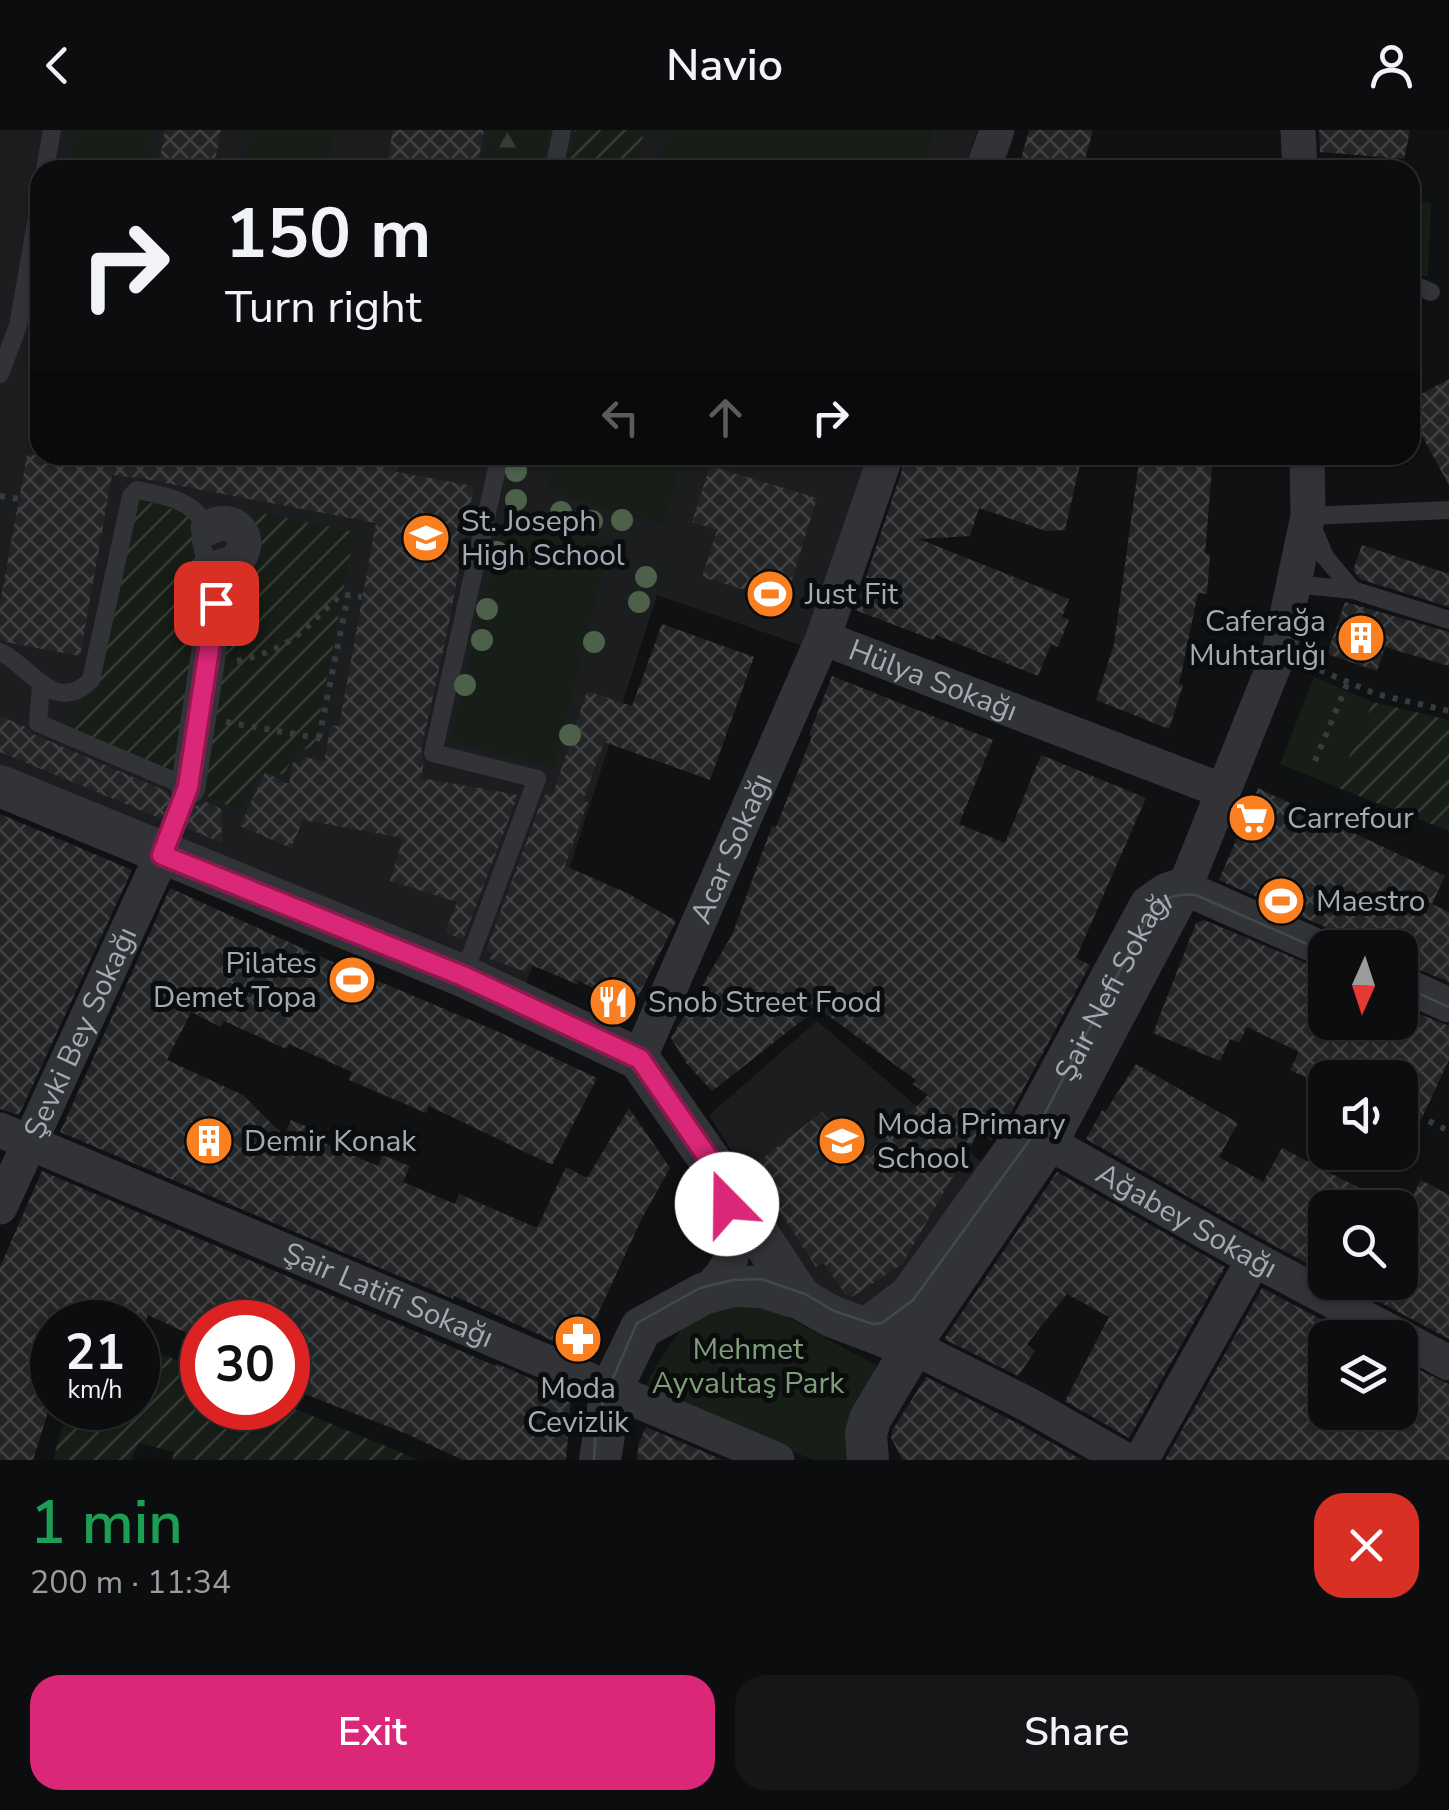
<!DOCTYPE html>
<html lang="en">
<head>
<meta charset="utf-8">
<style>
  :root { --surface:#0c0d0e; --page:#151617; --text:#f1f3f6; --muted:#9a9c9e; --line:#2c2d2e; --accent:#db2777 }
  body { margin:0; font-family:"Nunito Sans",sans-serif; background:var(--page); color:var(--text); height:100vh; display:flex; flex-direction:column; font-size:38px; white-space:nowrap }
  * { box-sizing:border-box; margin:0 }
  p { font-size:32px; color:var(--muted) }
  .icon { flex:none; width:55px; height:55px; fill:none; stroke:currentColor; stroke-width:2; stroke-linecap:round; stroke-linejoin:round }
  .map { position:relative; height:1330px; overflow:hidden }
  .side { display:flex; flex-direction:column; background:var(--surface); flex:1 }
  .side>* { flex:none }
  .hud { position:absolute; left:30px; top:30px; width:1390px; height:305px; border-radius:30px; box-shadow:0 2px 8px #0004,0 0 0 2px var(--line); background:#0c0d0e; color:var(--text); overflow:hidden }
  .needle { width:65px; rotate:183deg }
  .tools { position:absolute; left:1308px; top:800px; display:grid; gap:20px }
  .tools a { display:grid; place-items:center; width:110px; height:110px; border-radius:20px; background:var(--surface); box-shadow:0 2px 8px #0004,0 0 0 2px var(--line); font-size:50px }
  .speed { position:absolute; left:30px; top:1170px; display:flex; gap:20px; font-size:50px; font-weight:700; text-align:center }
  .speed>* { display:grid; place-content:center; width:130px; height:130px; border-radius:50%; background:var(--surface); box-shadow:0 2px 8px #0004,0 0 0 2px var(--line); line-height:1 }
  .speed small { font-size:25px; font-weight:400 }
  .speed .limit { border:15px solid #d22; background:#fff; color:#111 }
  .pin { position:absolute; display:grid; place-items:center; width:85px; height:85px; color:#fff; margin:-42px; border-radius:20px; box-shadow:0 5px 15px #0006 }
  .me { position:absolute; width:110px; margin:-55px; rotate:338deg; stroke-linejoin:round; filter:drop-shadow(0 0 8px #0008) }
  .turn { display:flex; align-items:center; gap:35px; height:210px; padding:0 30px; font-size:45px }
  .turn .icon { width:130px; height:130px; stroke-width:2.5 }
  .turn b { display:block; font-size:70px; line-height:85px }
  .lanes { display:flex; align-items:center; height:95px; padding:0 30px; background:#0003; justify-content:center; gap:50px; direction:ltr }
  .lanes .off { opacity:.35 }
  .round { display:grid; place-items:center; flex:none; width:105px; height:105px; border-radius:30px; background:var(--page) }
  .headline { display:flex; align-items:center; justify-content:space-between; height:170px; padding:0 30px }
  h1 { font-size:60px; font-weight:600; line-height:75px; color:#1e9e55 }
  .primary-button { display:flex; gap:20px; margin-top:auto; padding:20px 30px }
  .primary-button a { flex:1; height:115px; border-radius:30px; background:var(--accent); color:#fff; font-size:40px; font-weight:600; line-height:115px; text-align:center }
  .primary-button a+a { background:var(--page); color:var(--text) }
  header { display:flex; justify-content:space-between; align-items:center; height:130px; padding:0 30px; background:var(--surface); font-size:45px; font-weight:600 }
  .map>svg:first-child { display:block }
  .built { fill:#1c1d1f }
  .green { fill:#171d17 }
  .forest { fill:url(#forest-firs) }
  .garden { fill:url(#garden-furrows) }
  .building { fill:url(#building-cross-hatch) }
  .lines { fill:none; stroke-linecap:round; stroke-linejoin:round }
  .path { stroke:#373b3e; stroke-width:6; stroke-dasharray:5 8; stroke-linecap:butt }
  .service { stroke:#313337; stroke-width:18 }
  .minor { stroke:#313337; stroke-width:35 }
  .tertiary { stroke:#313337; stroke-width:42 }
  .tram { stroke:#44484c; stroke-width:2.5 }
  .tree { fill:#4c604a }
  .route-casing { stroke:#8e194d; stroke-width:25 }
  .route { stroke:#db2777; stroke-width:18 }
  .labels { text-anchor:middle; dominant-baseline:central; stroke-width:10; stroke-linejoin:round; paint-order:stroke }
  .poi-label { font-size:30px; fill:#a1abb3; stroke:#0b0c0d; text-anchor:start }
  .street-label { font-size:30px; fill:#a1abb3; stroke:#0b0c0d }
  .park-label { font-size:30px; fill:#7da077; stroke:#0b0c0d }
</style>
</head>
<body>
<header><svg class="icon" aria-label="back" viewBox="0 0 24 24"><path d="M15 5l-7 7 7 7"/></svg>Navio<svg class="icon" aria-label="person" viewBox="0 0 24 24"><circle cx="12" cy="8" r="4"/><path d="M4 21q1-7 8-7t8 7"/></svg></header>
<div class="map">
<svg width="1449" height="1330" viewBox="0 0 1449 1330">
  <defs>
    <pattern id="forest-firs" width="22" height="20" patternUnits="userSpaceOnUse" patternTransform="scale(2.5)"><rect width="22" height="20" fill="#171d17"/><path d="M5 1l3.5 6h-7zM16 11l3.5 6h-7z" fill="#363b36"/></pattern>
    <pattern id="garden-furrows" width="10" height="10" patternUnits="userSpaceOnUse" patternTransform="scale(2.5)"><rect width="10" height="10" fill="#171d17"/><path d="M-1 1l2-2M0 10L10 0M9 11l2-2" fill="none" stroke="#363b36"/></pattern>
    <pattern id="building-cross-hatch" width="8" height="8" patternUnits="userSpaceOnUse" patternTransform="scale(2.5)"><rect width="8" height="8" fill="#232426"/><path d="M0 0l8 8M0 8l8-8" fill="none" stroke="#404143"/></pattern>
  </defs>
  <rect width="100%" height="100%" fill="#101112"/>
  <!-- built -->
  <g class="built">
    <polygon points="0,0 977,0 965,40 40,40 40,325 882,325 809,518 657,465 568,743 525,857 0,644"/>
    <polygon points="817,891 993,1042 908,1158 859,1179 818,1158 709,985"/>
  </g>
  <!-- green -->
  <g class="green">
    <polygon points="76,0 153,0 145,40 68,40"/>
    <polygon points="251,0 334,0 325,40 243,40"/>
    <polygon points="667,0 932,0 923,40 658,40"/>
    <polygon points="1410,72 1431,73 1428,146 1410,145"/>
    <polygon points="558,325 683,325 663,394 548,361"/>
    <polygon points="505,389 609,415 554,637 450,611"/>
    <polygon points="1314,547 1373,572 1336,657 1280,634"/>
    <path d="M762,1173L879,1237L857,1330H814L642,1263C655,1236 683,1186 713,1175C727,1171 748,1173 762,1173Z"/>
  </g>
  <!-- forest -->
  <polygon class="forest" points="490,0 550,0 542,40 482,40"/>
  <!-- garden -->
  <g class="garden">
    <polygon points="575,0 644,0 636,40 567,40"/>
    <polygon points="139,369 184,383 197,398 198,443 208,465 182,646 72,602 84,571 94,563"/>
    <polygon points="255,382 354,402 314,616 296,622 284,644 259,643 240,681 194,660 248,399"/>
    <polygon points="1373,572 1449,590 1449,701 1336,657"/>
    <polygon points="138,1214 202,1241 202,1278 288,1276 419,1330 172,1330 174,1322 139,1313 131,1330 53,1330 67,1278 138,1278"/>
  </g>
  <!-- building -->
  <g class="building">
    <polygon points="165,0 221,0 213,40 158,40"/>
    <polygon points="393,0 484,0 477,40 386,40"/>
    <polygon points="1029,0 1093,0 1082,40 1018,40"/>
    <polygon points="1319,0 1410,0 1404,29 1320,22"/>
    <polygon points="1449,249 1449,355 1410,284 1410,270"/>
    <polygon points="27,325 399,325 396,342 474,356 448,498 421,620 424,632 421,648 518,665 463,810 445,802 457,772 390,751 403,708 303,690 291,718 240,696 265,642 289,654 293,632 301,633 303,627 324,631 331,595 339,596 376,393 139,348 112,345 80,526 10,513 0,510 0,474"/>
    <polygon points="907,325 1009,325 1080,334 1065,400 1046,401 979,378 970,406 919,409 1069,469 1062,487 1069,490 1058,517 1051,514 1038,546 936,505 934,510 855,480"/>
    <polygon points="1140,325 1213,325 1205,423 1210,425 1207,464 1198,463 1179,554 1183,555 1169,599 1096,570 1114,514"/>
    <polygon points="710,336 817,368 785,472 702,447 717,400 692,392"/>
    <polygon points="1362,415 1449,444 1449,477 1360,449 1353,440"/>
    <polygon points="1345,472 1449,502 1449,536 1385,517 1377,541 1327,524"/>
    <polygon points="662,494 754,527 710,650 604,612 583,671 588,672 565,736 627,763 676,791 632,879 577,850 579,855 529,834 526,842 490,829 493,823 486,820 542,670 547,662 553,664 587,561 632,576"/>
    <polygon points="832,546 993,610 959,694 1005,713 1041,625 1146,668 1076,828 1090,835 1008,988 991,1010 979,1001 903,1133 852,1167 845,1164 823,1132 816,1137 778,1079 783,1075 769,1055 773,1052 759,1031 822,982 862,1029 928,965 913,954 916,950 818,878 712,961 687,934 671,908 732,805 772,696 776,697 812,606 809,605"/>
    <polygon points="0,586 26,597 33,604 168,662 170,668 162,689 0,622"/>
    <polygon points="1258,658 1445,746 1432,774 1449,782 1449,852 1400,832 1400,818 1357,817 1344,812 1334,801 1219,750"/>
    <polygon points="204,671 221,679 222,713 186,698 194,677"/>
    <polygon points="0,684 132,740 19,985 0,979"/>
    <polygon points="170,758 328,830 499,902 597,948 552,1035 429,976 426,983 349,950 352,942 289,914 286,919 224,891 221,897 191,882 167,930 243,965 284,1006 291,990 322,1003 319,1011 378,1036 382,1025 410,1036 403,1052 455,1074 459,1064 537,1098 566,1037 587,1048 629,978 670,1038 642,1088 580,1223 454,1166 453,1169 60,1002"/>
    <polygon points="1204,790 1325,841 1325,892 1400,892 1400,876 1449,896 1449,930 1419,994 1400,985 1400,948 1325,948 1325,956 1290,940 1299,922 1247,897 1239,913 1230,909 1220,931 1153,903 1196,793"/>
    <polygon points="1136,934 1238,993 1219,1027 1263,1052 1282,1018 1398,1078 1325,1078 1325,1143 1264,1110 1086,1009 1102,980 1105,982"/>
    <polygon points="42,1041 496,1236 497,1234 571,1266 566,1330 463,1330 407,1304 297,1261 300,1253 288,1247 288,1192 202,1192 202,1210 148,1185 143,1197 81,1170 70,1192 52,1192 52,1269 33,1330 0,1330 0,1137"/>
    <polygon points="1057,1042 1225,1137 1129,1308 1065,1271 1109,1187 1067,1164 1027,1214 1035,1221 1018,1246 944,1209"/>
    <polygon points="1421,1050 1449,1065 1449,1209 1376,1170 1386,1152 1400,1152 1400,1127 1410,1108 1400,1103 1400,1089"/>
    <polygon points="1262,1158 1356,1208 1325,1208 1325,1282 1400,1282 1400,1231 1449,1254 1449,1330 1165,1330"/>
    <polygon points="926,1247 1019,1294 1082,1330 903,1330 891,1308 893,1299"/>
    <polygon points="646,1297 723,1330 637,1330 639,1312"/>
  </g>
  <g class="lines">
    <!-- path -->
    <g class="path">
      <polyline points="0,366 19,369"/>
      <path d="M237,531C294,518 301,501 342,464L362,467"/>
      <polyline points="1308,535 1376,564 1449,581"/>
      <polyline points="226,592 328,610"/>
      <polyline points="319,608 348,466"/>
      <polyline points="1315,631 1348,552"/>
      <polyline points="1429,991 1447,1000"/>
    </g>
    <!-- service -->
    <g class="service">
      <polyline points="45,40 52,0"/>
      <polyline points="554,40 562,0"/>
      <polyline points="1410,153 1431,162"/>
      <polyline points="0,244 18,196 40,70"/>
      <polyline points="1294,454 1353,460 1449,490"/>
      <polyline points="1353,460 1325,427 1308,386 1449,380"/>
      <path d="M0,522C29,534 54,587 91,550L131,366L137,360C167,366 193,370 208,398L201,411L204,425L222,436"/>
      <polyline points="41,555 38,593 188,657 162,725"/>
      <polyline points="463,846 537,649 433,623 500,325"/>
    </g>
    <!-- minor -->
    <g class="minor">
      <polyline points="1298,0 1300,40"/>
      <polyline points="983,40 997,0"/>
      <path id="s1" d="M823,508L1223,661"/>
      <path d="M188,657L222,436L236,432C256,408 234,383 208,398"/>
      <polyline points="1185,758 1325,820"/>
      <polyline points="1400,853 1449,875"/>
      <path id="s2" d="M639,929L823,508L886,325"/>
      <path id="s3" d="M0,1000L777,1330"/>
      <path id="s4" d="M1030,1002L1254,1129L1449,1233"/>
      <path id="s5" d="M0,1077L162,725"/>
      <path d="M703,1164C745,1130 735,1106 723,1058"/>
      <polyline points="1125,1330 1029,1275 913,1217 1050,1014 1182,764 1279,523 1308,386 1307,325"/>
      <polyline points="1141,1330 1254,1129"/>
    </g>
    <!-- tertiary -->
    <g class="tertiary">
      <polyline points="0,656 463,846 639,929 720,1045 801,1169"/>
      <polyline points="866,1199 910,1166 1029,1001 1150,776 1167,764 1185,758"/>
      <polyline points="600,1330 611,1260 641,1198 703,1164 732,1156 762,1157 801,1169 831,1186 913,1217 870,1289 866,1304 868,1330"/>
    </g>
    <!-- tram -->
    <g class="tram">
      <polyline points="1400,855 1449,877"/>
      <path id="s6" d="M594,1330L596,1300L604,1269L637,1193L700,1158L733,1150L761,1149L805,1164L834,1181L873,1194L882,1193L913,1170L1034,1004L1151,781C1163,767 1179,763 1196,765L1325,822"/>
    </g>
  </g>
  <!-- trees -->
  <g class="tree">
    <circle cx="516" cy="341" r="11"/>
    <circle cx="516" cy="370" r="11"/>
    <circle cx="561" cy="382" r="11"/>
    <circle cx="622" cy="390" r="11"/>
    <circle cx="592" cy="391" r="11"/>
    <circle cx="497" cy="422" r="11"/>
    <circle cx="646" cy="447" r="11"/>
    <circle cx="639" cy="472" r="11"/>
    <circle cx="487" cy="479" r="11"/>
    <circle cx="482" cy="510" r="11"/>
    <circle cx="594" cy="512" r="11"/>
    <circle cx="465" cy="555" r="11"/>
    <circle cx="570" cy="605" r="11"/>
  </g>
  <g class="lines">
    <!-- route casing -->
    <g class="route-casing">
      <polyline id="route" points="216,473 188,657 162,725 463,846 640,929 720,1045 727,1074"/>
    </g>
    <!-- route -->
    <use href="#route" class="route"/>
  </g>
  <!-- icons -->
  <defs>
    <g id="school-disc" transform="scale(2.5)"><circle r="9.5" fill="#f97f21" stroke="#0b0c0d"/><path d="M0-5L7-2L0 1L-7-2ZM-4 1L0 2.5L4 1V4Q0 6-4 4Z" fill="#fff"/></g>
    <g id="stadium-disc" transform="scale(2.5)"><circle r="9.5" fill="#f97f21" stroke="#0b0c0d"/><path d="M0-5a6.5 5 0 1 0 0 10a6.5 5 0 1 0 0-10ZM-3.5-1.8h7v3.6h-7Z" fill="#fff"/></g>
    <g id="building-disc" transform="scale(2.5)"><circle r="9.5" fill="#f97f21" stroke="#0b0c0d"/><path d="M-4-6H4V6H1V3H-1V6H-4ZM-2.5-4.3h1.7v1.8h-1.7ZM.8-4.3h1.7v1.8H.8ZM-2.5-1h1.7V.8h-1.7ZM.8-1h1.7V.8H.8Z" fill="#fff"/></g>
    <g id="supermarket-disc" transform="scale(2.5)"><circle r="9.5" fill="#f97f21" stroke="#0b0c0d"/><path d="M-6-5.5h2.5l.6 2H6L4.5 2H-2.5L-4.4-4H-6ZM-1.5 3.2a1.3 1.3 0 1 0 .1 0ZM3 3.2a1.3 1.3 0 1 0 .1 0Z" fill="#fff"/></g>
    <g id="restaurant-disc" transform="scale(2.5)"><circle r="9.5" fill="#f97f21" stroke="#0b0c0d"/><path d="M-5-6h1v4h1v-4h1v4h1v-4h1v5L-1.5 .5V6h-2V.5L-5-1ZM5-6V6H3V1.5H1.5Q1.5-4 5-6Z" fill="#fff"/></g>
    <g id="pharmacy-disc" transform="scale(2.5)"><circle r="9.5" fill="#f97f21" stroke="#0b0c0d"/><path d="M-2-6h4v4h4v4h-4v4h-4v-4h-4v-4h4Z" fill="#fff"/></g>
  </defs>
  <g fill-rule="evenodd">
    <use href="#school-disc" x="426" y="408"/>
    <use href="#stadium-disc" x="770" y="464"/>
    <use href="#building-disc" x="1361" y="508"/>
    <use href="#supermarket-disc" x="1252" y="688"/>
    <use href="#stadium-disc" x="1281" y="771"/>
    <use href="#stadium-disc" x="352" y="850"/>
    <use href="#restaurant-disc" x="613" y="872"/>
    <use href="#building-disc" x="209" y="1011"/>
    <use href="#school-disc" x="842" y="1011"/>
    <use href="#pharmacy-disc" x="578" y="1209"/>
  </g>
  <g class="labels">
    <!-- poi labels -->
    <g class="poi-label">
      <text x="461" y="391">St. Joseph<tspan x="461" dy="34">High School</tspan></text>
      <text x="805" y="464">Just Fit</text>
      <text x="1326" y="491" text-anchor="end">Caferağa<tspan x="1326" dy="34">Muhtarlığı</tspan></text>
      <text x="1287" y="688">Carrefour</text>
      <text x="1316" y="771">Maestro</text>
      <text x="317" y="833" text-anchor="end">Pilates<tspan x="317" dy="34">Demet Topa</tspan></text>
      <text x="648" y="872">Snob Street Food</text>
      <text x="877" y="994">Moda Primary<tspan x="877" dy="34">School</tspan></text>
      <text x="244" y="1011">Demir Konak</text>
      <text x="578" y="1258" text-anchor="middle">Moda<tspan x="578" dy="34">Cevizlik</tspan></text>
    </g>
    <!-- street labels -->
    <g class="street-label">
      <text stroke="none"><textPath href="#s1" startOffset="118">Hülya Sokağı</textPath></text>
      <text stroke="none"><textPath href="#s2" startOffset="230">Acar Sokağı</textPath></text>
      <text stroke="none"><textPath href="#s6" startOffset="822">Şair Nefi Sokağı</textPath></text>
      <text stroke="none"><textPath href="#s5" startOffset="192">Şevki Bey Sokağı</textPath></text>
      <text stroke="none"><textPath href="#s4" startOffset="180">Ağabey Sokağı</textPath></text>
      <text stroke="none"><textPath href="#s3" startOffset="422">Şair Latifi Sokağı</textPath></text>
    </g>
    <!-- park labels -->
    <g class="park-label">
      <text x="748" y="1219">Mehmet<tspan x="748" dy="34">Ayvalıtaş Park</tspan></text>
    </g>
  </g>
</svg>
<div class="tools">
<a><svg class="needle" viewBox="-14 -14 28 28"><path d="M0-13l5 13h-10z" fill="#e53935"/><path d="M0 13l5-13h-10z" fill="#9a9c9e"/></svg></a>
<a><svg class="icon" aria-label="sound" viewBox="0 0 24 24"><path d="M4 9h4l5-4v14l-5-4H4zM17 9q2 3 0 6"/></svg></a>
<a><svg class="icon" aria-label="search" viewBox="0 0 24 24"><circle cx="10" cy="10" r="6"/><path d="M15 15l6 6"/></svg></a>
<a><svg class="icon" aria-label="layers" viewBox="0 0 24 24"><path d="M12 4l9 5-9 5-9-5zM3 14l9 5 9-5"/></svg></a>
</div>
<div class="speed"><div>21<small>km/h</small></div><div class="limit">30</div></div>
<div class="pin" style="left:216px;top:473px;background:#d93025"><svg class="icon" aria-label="arrive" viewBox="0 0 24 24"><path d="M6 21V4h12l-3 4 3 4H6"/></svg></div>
<svg class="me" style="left:727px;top:1074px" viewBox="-20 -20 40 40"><circle r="19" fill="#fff"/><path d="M0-13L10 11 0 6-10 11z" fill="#db2777"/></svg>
<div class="hud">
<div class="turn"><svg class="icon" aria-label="right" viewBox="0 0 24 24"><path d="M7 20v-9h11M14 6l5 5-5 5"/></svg><div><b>150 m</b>Turn right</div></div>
<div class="lanes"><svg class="icon off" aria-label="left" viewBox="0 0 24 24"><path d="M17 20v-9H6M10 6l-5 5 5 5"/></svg><svg class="icon off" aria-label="ahead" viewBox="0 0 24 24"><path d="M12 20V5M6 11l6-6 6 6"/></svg><svg class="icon" aria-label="right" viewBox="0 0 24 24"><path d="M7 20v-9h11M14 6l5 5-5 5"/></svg></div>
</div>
</div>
<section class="side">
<div class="headline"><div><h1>1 min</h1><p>200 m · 11:34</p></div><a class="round" style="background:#d93025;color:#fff"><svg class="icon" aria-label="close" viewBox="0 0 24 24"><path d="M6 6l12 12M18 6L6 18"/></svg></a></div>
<div class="primary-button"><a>Exit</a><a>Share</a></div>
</section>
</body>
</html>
